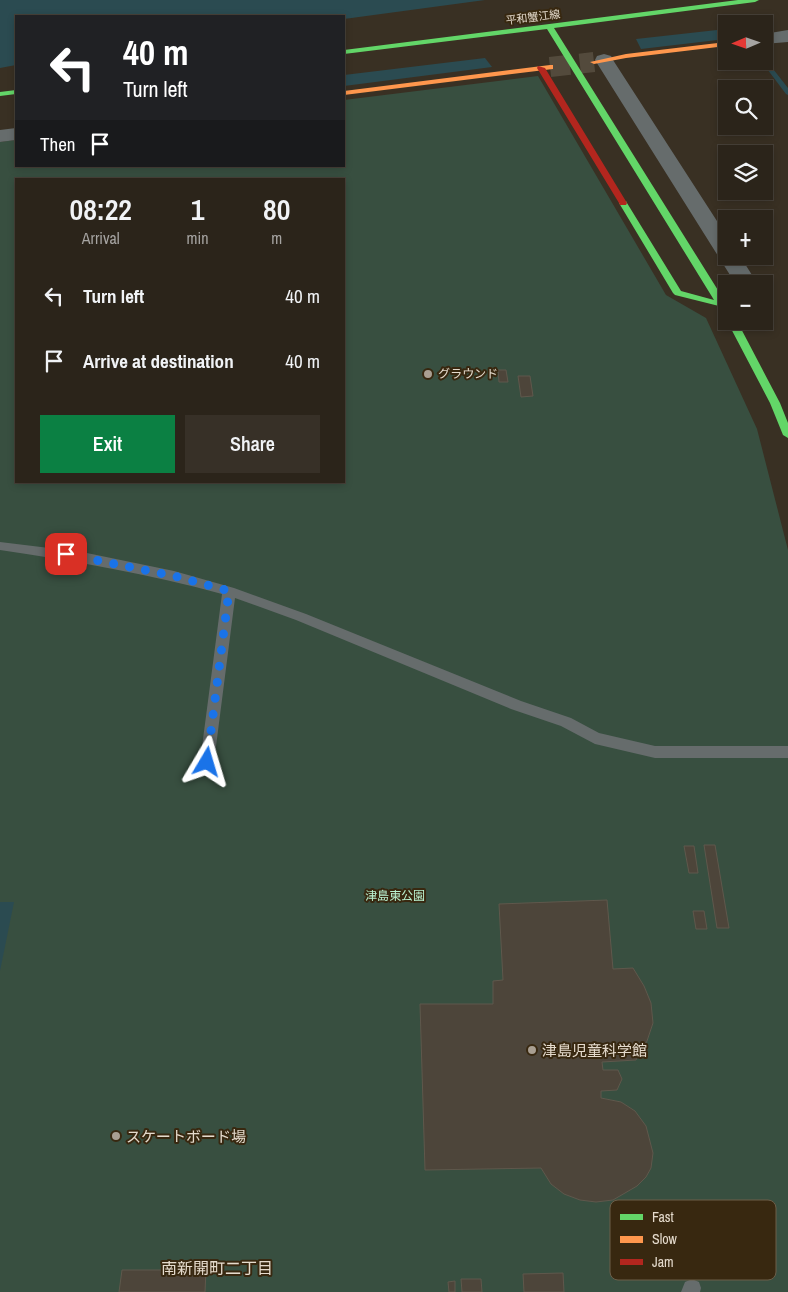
<!DOCTYPE html>
<html lang="en">
<head>
<meta charset="utf-8">
<style>
  :root { --surface:#2b241a; --page:#373027; --text:#f1f3f6; --muted:#a6a4a2; --line:#474139; --accent:#0b8043 }
  body { margin:0; font-family:"Archivo Narrow","Noto Sans JP",sans-serif; background:var(--page); color:var(--text); height:100vh; display:flex; flex-direction:column; font-size:19px; white-space:nowrap }
  * { box-sizing:border-box; margin:0 }
  p { font-size:16px; color:var(--muted) }
  .icon { flex:none; width:28px; height:28px; fill:none; stroke:currentColor; stroke-width:2; stroke-linecap:round; stroke-linejoin:round }
  .map { position:relative; flex:1; overflow:hidden }
  .drawer { position:absolute; left:15px; top:178px; width:330px; height:305px; display:flex; flex-direction:column; background:var(--surface); border-radius:0px; box-shadow:0 2px 8px #0003,0 0 0 1px var(--line) }
  .drawer>* { flex:none }
  .guide { position:absolute; left:15px; top:15px; width:330px; height:152px; border-radius:0px; box-shadow:0 2px 8px #0003,0 0 0 1px var(--line); background:#202124; color:#fff; overflow:hidden }
  .needle { width:32px; rotate:268deg }
  .tools { position:absolute; left:718px; top:15px; display:grid; gap:10px }
  .tools a { display:grid; place-items:center; width:55px; height:55px; border-radius:0px; background:var(--surface); box-shadow:0 2px 8px #0003,0 0 0 1px var(--line); font-size:25px }
  .pin { position:absolute; display:grid; place-items:center; width:42px; height:42px; color:#fff; margin:-21px; border-radius:10px; box-shadow:0 2px 8px #0006 }
  .me { position:absolute; width:55px; margin:-28px; rotate:7deg; stroke-linejoin:round; filter:drop-shadow(0 0 4px #0008) }
  .turn { display:flex; align-items:center; gap:18px; height:105px; padding:0 25px; font-size:22px }
  .turn .icon { width:65px; height:65px; stroke-width:2.5 }
  .turn b { display:block; font-size:35px; line-height:42px }
  .then { display:flex; align-items:center; height:48px; padding:0 25px; background:#0003; gap:10px; font-size:19px }
  .eta { display:flex; justify-content:space-evenly; align-items:center; height:85px; text-align:center }
  .eta b { font-size:30px; font-weight:600; line-height:35px }
  .cta { display:flex; gap:10px; margin-top:auto; padding:10px 25px }
  .cta a { flex:1; height:58px; border-radius:0px; background:var(--accent); color:#fff; font-size:20px; font-weight:600; line-height:58px; text-align:center }
  .cta a+a { background:var(--page); color:var(--text) }
  ul { padding:0; list-style:none }
  li { display:flex; align-items:center; gap:15px; height:65px; padding:0 25px }
  li div { flex:1 }
  li b { display:block; font-size:19px }
  li em { font-style:normal }
  .map>svg:first-child { display:block }
  .green { fill:#384f40; fill-rule:evenodd }
  .water { fill:#2b4b51 }
  .lines { fill:none; stroke-linecap:round; stroke-linejoin:round }
  .stream { fill:#2b4b51; fill-rule:evenodd }
  .building { fill:#4d453a; stroke:#5f584c }
  .secondary-tunnel { stroke:#534a3c; stroke-width:20; stroke-dasharray:20 10; stroke-linecap:butt }
  .lane { fill:#666c6c; fill-rule:evenodd }
  .street { fill:#666c6c; fill-rule:evenodd }
  .fast { fill:#63d668; fill-rule:evenodd }
  .slow { fill:#ff974d; fill-rule:evenodd }
  .jam { fill:#b3261e; fill-rule:evenodd }
  .route { stroke:#1a73e8; stroke-width:9; stroke-dasharray:0 16.2 }
  .poi-dot { fill:#a99f92; stroke:#382810; stroke-width:2 }
  .labels { text-anchor:middle; dominant-baseline:central; stroke-width:4; stroke-linejoin:round; paint-order:stroke }
  .far-street-label { font-size:11px; fill:#e5dbcd; stroke:#382810 }
  .poi-label { font-size:12px; fill:#e5dbcd; stroke:#382810; text-anchor:start }
  .park-label { font-size:12px; fill:#baf3d2; stroke:#382810 }
  .near-poi-label { font-size:15px; fill:#e5dbcd; stroke:#382810; text-anchor:start }
  .near-neighbourhood-label { font-size:16px; fill:#e5dbcd; stroke:#382810 }
  .key { fill:#382810; stroke:#6c5e49; stroke-width:1 }
  .key-label { font-size:14px; fill:#e5dbcd }
</style>
</head>
<body>
<div class="map">
<svg width="788" height="1292" viewBox="0 0 788 1292">
  <rect width="100%" height="100%" fill="#393023"/>
  <!-- green -->
  <path class="green" d="M538,76L666,295L706,318L757,429L788,550V1292H0V142L16,140V166H344V100ZM16,179H344V481H16Z"/>
  <!-- water -->
  <g class="water">
    <polygon points="0,0 485,0 344,19 344,16 16,16 16,65 0,68"/>
    <polygon points="726,29 726,39 641,49 636,39"/>
    <polygon points="485,58 492,67 344,86 344,75"/>
    <polygon points="0,902 14,902 0,971"/>
  </g>
  <g class="lines">
    <!-- stream -->
    <polygon class="stream" points="764,59 766,60 788,88 788,95 786,94 761,61 764,61"/>
  </g>
  <!-- building -->
  <g class="building">
    <polygon points="498,370 506,370 508,382 499,382"/>
    <polygon points="518,376 530,376 533,396 521,397"/>
    <polygon points="704,845 715,845 729,928 717,928"/>
    <polygon points="684,846 694,846 698,873 689,873"/>
    <polygon points="607,900 613,969 633,968 644,986 651,1003 653,1023 647,1041 636,1060 602,1062 603,1070 618,1070 622,1079 617,1090 601,1091 601,1098 621,1102 635,1111 646,1126 653,1153 651,1168 646,1177 637,1186 613,1200 596,1202 580,1200 564,1194 551,1184 541,1168 425,1170 420,1004 493,1004 493,981 503,980 499,904"/>
    <polygon points="693,911 704,911 707,929 696,929"/>
    <polygon points="122,1270 206,1270 205,1292 119,1292"/>
    <polygon points="563,1273 564,1292 524,1292 523,1274"/>
    <polygon points="461,1279 481,1279 482,1292 462,1292"/>
    <polygon points="455,1281 455,1292 449,1292 448,1282"/>
  </g>
  <g class="lines">
    <!-- secondary-tunnel -->
    <polyline class="secondary-tunnel" points="550,67 594,62"/>
    <!-- lane -->
    <g class="lane">
      <path d="M0,542L82,552L174,571L234,588L306,614L521,701L571,718L599,733L655,746H788V758H655L595,744L561,726L511,709L296,620L235,598L214,762L212,766L207,768L202,766L200,762L222,594C149,574 75,561 0,550Z"/>
      <polygon points="692,1279 699,1282 701,1288 700,1292 681,1292 685,1282"/>
    </g>
    <!-- street -->
    <g class="street">
      <polygon points="788,30 788,42 764,44 764,34"/>
      <polygon points="604,54 611,56 613,60 726,235 726,256 740,256 752,275 747,284 726,284 726,286 725,284 730,275 595,60 597,56"/>
      <polygon points="16,128 16,140 0,142 0,130"/>
    </g>
    <!-- fast -->
    <g class="fast">
      <polygon points="738,0 759,0 755,2 554,28 726,303 726,314 723,313 719,306 675,295 673,293 619,203 620,201 626,201 627,203 681,291 714,300 547,29 344,54 344,50"/>
      <polygon points="16,90 16,94 0,96 0,92"/>
      <polygon points="727,321 737,321 780,403 788,423 788,438 783,435 770,403"/>
    </g>
    <!-- slow -->
    <g class="slow">
      <polygon points="726,42 726,46 626,58 594,64 590,62 626,54"/>
      <polygon points="550,65 553,65 553,69 344,95 344,91"/>
    </g>
    <!-- jam -->
    <polygon class="jam" points="538,66 545,68 627,203 626,205 620,205 619,203 537,68"/>
  </g>
  <g class="lines">
    <!-- route -->
    <polyline class="route" points="66,554 174,576 229,591 207,762"/>
  </g>
  <!-- markers -->
  <g class="poi-dot">
    <circle cx="428" cy="374" r="5"/>
    <circle cx="532" cy="1050" r="5"/>
    <circle cx="116" cy="1136" r="5"/>
  </g>
  <g class="labels">
    <!-- far-street labels -->
    <g class="far-street-label">
      <text transform="translate(533 17) rotate(-7)">平和蟹江線</text>
    </g>
    <!-- poi labels -->
    <g class="poi-label">
      <text x="438" y="374">グラウンド</text>
    </g>
    <!-- park labels -->
    <g class="park-label">
      <text x="395" y="896">津島東公園</text>
    </g>
    <!-- near-poi labels -->
    <g class="near-poi-label">
      <text x="542" y="1050">津島児童科学館</text>
      <text x="126" y="1136">スケートボード場</text>
    </g>
    <!-- near-neighbourhood labels -->
    <g class="near-neighbourhood-label">
      <text x="217" y="1268">南新開町二丁目</text>
    </g>
  </g>
  <!-- legend -->
  <rect x="610" y="1200" width="166" height="80" rx="8" class="key"/>
  <rect x="620" y="1214" width="23" height="6" fill="#63d668"/>
  <rect x="620" y="1236" width="23" height="7" fill="#ff974d"/>
  <rect x="620" y="1259" width="23" height="6" fill="#b3261e"/>
  <g class="key-label">
    <text x="652" y="1222">Fast</text>
    <text x="652" y="1244">Slow</text>
    <text x="652" y="1267">Jam</text>
  </g>
</svg>
<div class="tools">
<a><svg class="needle" viewBox="-14 -14 28 28"><path d="M0-13l5 13h-10z" fill="#e53935"/><path d="M0 13l5-13h-10z" fill="#a6a4a2"/></svg></a>
<a><svg class="icon" aria-label="search" viewBox="0 0 24 24"><circle cx="10" cy="10" r="6"/><path d="M15 15l6 6"/></svg></a>
<a><svg class="icon" aria-label="layers" viewBox="0 0 24 24"><path d="M12 4l9 5-9 5-9-5zM3 14l9 5 9-5"/></svg></a>
<a>+</a>
<a>−</a>
</div>
<div class="pin" style="left:66px;top:554px;background:#d93025"><svg class="icon" aria-label="arrive" viewBox="0 0 24 24"><path d="M6 21V4h12l-3 4 3 4H6"/></svg></div>
<svg class="me" style="left:207px;top:762px" viewBox="-20 -20 40 40"><path d="M0-17L14 15 0 8-14 15z" fill="#1a73e8" stroke="#fff" stroke-width="4"/></svg>
<div class="guide">
<div class="turn"><svg class="icon" aria-label="left" viewBox="0 0 24 24"><path d="M17 20v-9H6M10 6l-5 5 5 5"/></svg><div><b>40 m</b>Turn left</div></div>
<div class="then">Then<svg class="icon" aria-label="arrive" viewBox="0 0 24 24"><path d="M6 21V4h12l-3 4 3 4H6"/></svg></div>
</div>
<section class="drawer">
<div class="eta">
<div><b>08:22</b><p>Arrival</p></div>
<div><b>1</b><p>min</p></div>
<div><b>80</b><p>m</p></div>
</div>
<ul>
<li><svg class="icon" aria-label="left" viewBox="0 0 24 24"><path d="M17 20v-9H6M10 6l-5 5 5 5"/></svg><div><b>Turn left</b></div><em>40 m</em></li>
<li><svg class="icon" aria-label="arrive" viewBox="0 0 24 24"><path d="M6 21V4h12l-3 4 3 4H6"/></svg><div><b>Arrive at destination</b></div><em>40 m</em></li>
</ul>
<div class="cta"><a>Exit</a><a>Share</a></div>
</section>
</div>
</body>
</html>
